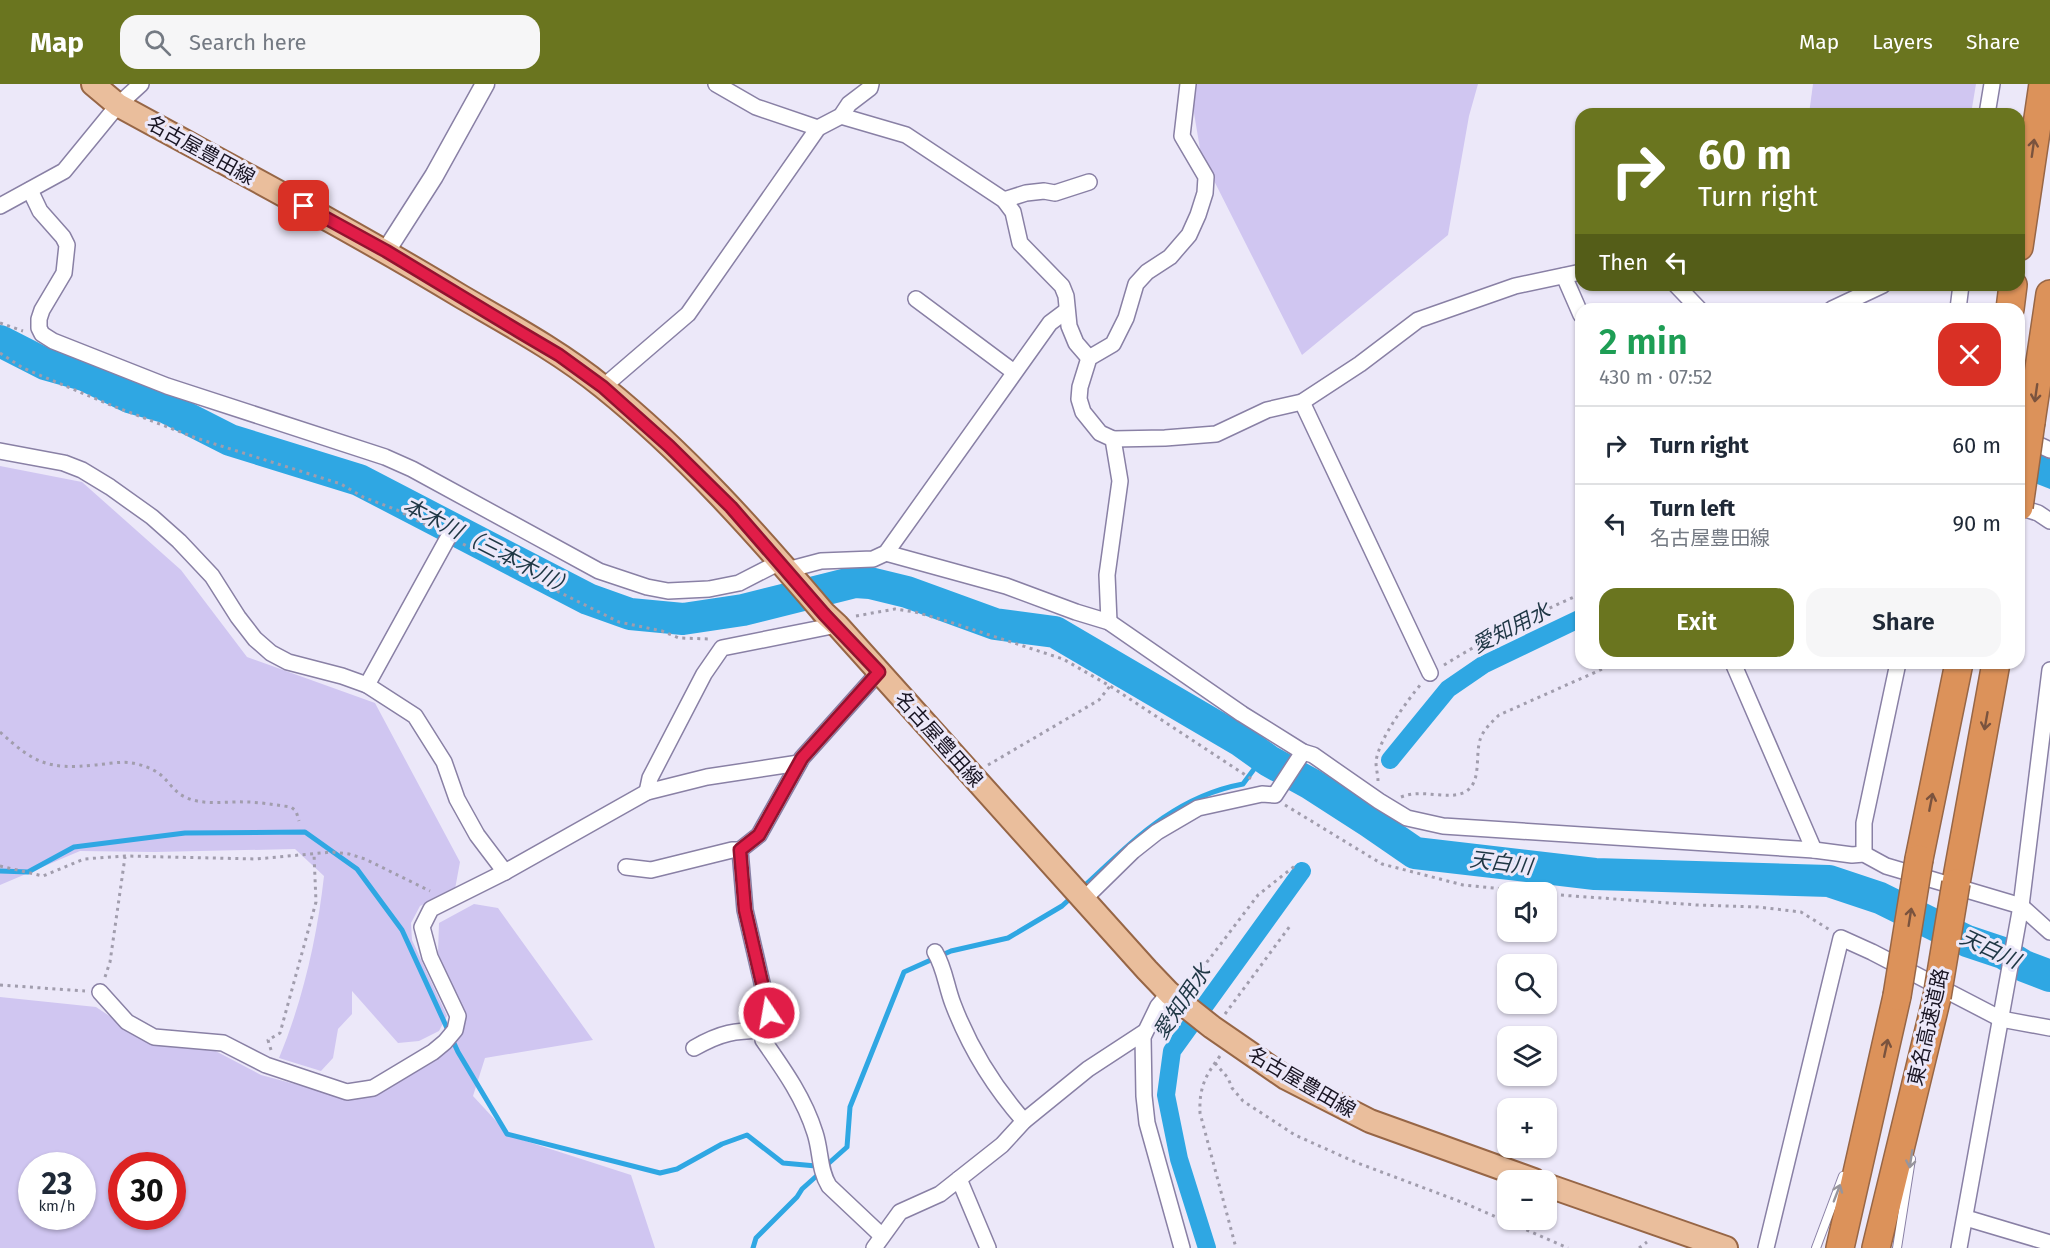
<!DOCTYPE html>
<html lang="en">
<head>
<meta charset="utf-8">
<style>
  :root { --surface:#fff; --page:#f6f6f7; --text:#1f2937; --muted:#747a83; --line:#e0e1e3; --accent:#6a751f }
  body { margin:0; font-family:"Fira Sans","Noto Sans JP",sans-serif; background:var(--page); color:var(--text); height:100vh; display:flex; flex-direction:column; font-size:22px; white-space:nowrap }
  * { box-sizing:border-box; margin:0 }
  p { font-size:20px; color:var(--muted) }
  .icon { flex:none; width:33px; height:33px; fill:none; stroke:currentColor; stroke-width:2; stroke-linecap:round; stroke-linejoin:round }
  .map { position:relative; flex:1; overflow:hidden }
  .sheet { position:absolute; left:1575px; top:219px; width:450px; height:366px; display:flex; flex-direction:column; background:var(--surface); border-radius:18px; box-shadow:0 2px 4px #0004 }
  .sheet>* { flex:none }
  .banner { position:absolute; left:1575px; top:24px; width:450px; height:183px; border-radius:18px; box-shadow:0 2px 4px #0004; background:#6a751f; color:#fff; overflow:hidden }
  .controls { position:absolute; left:1497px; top:798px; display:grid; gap:12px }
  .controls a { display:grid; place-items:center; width:60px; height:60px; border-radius:12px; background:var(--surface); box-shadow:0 2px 4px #0004; font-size:30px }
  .speed { position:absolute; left:18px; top:1068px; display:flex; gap:12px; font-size:30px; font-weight:700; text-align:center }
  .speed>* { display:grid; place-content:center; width:78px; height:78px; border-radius:50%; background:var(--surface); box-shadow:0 2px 4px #0004; line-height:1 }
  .speed small { font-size:15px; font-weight:400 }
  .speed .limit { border:9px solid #d22; background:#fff; color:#111 }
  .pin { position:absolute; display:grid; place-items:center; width:51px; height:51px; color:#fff; margin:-26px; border-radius:12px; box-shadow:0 3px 9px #0006 }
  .me { position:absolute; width:66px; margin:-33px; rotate:348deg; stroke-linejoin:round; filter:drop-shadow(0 0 4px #0008) }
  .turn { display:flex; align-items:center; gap:21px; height:126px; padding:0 24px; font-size:27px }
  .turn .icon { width:78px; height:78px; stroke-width:2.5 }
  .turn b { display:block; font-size:42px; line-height:51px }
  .then { display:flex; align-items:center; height:57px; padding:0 24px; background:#0003; gap:12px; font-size:22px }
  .round { display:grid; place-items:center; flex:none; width:63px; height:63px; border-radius:18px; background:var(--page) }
  .summary { display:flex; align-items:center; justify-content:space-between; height:102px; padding:0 24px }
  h1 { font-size:36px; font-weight:600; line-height:45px; color:#1e9e55 }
  .primary-button { display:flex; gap:12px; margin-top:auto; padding:12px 24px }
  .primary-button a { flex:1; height:69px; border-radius:18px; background:var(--accent); color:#fff; font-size:24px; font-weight:600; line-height:69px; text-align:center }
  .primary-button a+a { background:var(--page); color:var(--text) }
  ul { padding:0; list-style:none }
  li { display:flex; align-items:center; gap:18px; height:78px; padding:0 24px; border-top:2px solid var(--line) }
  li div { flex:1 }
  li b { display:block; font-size:22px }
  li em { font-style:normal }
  header { display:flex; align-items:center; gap:36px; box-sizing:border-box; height:84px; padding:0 30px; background:var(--accent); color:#fff }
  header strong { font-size:28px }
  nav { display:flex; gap:33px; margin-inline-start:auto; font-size:21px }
  .search { width:420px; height:54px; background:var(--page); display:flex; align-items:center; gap:15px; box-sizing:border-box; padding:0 21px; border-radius:18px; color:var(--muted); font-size:22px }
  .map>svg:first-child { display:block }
  .green { fill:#d0c6f1; fill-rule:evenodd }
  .water { fill:#2fa7e3 }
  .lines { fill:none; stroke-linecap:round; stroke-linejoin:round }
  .stream { stroke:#2fa7e3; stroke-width:5 }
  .canal { stroke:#2fa7e3; stroke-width:18 }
  .river { stroke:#2fa7e3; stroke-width:32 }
  .service-casing { stroke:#8980a5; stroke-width:10 }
  .minor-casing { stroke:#8980a5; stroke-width:18 }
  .tertiary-casing { stroke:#8980a5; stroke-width:21 }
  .primary-casing { stroke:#976646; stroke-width:26 }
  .motorway-casing { stroke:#976646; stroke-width:30 }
  .path { stroke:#a19dad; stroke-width:3; stroke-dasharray:3 4.5; stroke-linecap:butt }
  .service { stroke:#fff; stroke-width:8 }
  .minor { stroke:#fff; stroke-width:15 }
  .tertiary { stroke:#fff; stroke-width:18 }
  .primary { stroke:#eabe9c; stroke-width:22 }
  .motorway { stroke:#dc925a; stroke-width:27 }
  .motorway-bridge-casing { stroke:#976646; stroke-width:30; stroke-linecap:butt }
  .motorway-bridge { stroke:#dc925a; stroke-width:27 }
  .oneway { stroke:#7a533e }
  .oneway2 { stroke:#97959c }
  .route-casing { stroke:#92132f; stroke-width:15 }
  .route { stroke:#e11d48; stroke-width:10 }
  .labels { text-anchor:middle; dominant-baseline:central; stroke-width:6; stroke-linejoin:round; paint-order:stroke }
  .street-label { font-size:20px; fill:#181422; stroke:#ece8f9 }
  .water-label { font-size:21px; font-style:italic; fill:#1e3644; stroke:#ece8f9 }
</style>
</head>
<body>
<header>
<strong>Map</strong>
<div class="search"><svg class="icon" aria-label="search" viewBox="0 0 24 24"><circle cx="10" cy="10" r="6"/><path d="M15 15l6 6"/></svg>Search here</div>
<nav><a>Map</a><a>Layers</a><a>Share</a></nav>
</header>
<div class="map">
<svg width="2050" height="1164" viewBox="0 0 2050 1164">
  <rect width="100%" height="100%" fill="#ece8f9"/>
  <!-- green -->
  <g class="green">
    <polygon points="1187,0 1478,0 1469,32 1448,151 1302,271 1201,71 1191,11"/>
    <polygon points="1813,0 1976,0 1971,30 1809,30"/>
    <path d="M0,382L82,398L181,486L247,573L375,619L460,778L455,805L420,822L411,839L412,856L447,932L439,947L419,957L398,959L352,907V930L338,945L333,974L321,987L279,974C303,916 317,854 324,792L295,765L155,768L80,767L0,801Z"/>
    <path d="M474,820L498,824L593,956L485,974L473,1012L510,1052L631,1091L655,1164H0V913L96,923L147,957L204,961L261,991L336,1011L347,1015L374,1010L446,967L458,950L464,934L438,869L439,839ZM32,1082H82V1132H32ZM122,1082H172V1132H122Z"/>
  </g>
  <!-- water -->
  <polygon class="water" points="2019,362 2050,371 2050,405 2019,393"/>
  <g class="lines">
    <!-- stream -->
    <g class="stream">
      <polyline points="0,787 28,788 74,763 185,749 305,748 357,785 402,846 458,968 507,1050 660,1089 677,1085 722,1060 747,1051 783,1079 816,1082 829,1079 847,1063 850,1023 904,888 951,867 1008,854 1062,822 1074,811"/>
      <path d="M1081,805C1131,759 1173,713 1243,700L1263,673"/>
      <polyline points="753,1164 756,1154 797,1113 802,1105 821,1088"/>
    </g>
    <!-- canal -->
    <g class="canal">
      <polyline points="1390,676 1448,605 1483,581 1581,534"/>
      <polyline points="1207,1164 1179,1075 1166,1011 1172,967 1302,787"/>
    </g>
    <!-- river -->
    <polyline class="river" points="0,257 45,280 84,291 129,313 165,323 230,356 359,396 588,515 630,530 683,535 743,526 855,498 870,499 907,508 995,540 1055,548 1241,657 1269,677 1311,700 1370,738 1415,769 1595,790 1829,797 1880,814 1967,857 2003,869 2024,882 2050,892"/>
    <!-- service casing -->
    <g class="service-casing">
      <g id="service">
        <polyline points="1816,1164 1843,1092"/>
        <polyline points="1897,1164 1911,1075"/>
      </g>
    </g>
    <!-- minor casing -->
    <g class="minor-casing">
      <g id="minor">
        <polyline points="716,0 756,23 818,44"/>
        <polyline points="1188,0 1182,52 1206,93 1205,109 1198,131 1189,151 1170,173 1147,188 1136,200 1126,234 1113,260 1089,274 1080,303 1079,315 1083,328 1100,349 1113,355 1165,354 1216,350 1267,326 1302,318 1360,280 1418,236 1515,202 1581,188"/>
        <polyline points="1987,30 1992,0"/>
        <polyline points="841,32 906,51 1004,116 1013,128 1020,159 1062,202 1066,212 1069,242 1076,259 1089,274"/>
        <polyline points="30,106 40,127 63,153 67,161 64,189 42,226 39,235 39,244 42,250 53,257 167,302 385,373 412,385 599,487 647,503 668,507 709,505 739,499 780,478"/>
        <polyline points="1004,116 1026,109 1044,107 1055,109 1089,98"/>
        <polyline points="0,122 64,87 118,21 141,0"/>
        <polyline points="1564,192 1581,231"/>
        <polyline points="1676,201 1699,225"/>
        <polyline points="916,215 1014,288"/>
        <polyline points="1832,225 1883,201"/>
        <polyline points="1958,225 1961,201"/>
        <polyline points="603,303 688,230 818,44 841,32 849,20 870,4 871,0"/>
        <polyline points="1302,318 1430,589"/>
        <polyline points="2024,354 2050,366"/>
        <polyline points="0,367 64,379 82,386 110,403 152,433 179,457 212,492 238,533 255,555 271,569 288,578 342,592 367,601 415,632 444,678 457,715 477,751 505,788"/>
        <polyline points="2019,423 2038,429 2050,437"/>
        <polyline points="886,469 1006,502 1076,528 1109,538 1242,630 1303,668 1313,671 1379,717 1407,734 1443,742 1814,766 1852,771 1864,770 1886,782 2021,822 2050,848"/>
        <polyline points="787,486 821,477 873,475 886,469 1050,239 1066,227"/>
        <polyline points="1109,538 1107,491 1120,397 1113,355"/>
        <polyline points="1733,579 1814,766"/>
        <path d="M879,588L802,674L759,751L740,766L745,826L769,929L763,956C784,986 804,1014 815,1049C821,1067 819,1086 829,1102L882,1152"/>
        <polyline points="367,601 449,452"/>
        <polyline points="647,708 650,694 704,590 722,564 837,541"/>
        <polyline points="1864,770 1864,739 1898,579"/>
        <polyline points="626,783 651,786 732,766 740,766"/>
        <polyline points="1083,816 1133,767 1157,748 1198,724 1262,710 1275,711 1303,668"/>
        <path d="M935,868C945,885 946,902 953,920C969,962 994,1003 1024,1037"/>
        <polyline points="100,908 127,938 154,953 223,959 266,981 347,1008 373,1004 433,968 445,958 455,946 458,932 430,873 422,843 431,825 505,788 647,708 707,693 799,679"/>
        <polyline points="1169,909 1158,922 1143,953 1144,1012 1147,1039 1182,1164"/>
        <path d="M694,964C722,948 734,947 765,946"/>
        <polyline points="959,1095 988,1164"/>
        <polyline points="1966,1134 2050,1159"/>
        <polyline points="874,1164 900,1128 940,1110 1002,1061 1024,1037 1088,985 1143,949 1143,953"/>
        <polyline points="1766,1164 1841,854 1872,868 2001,935 2050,944"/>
        <polyline points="1959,1164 2021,822 2050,586"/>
      </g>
    </g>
    <!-- tertiary casing -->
    <g class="tertiary-casing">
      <polyline id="tertiary" points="386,167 434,92 485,0"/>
    </g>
    <!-- primary casing -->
    <g class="primary-casing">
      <g id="primary">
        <path d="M93,0L118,21C233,84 350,145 462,213C510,241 560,268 603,303C685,369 756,449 824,529L837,541L1147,886L1169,909L1212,943L1286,994L1370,1037L1534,1096"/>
        <polyline points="1546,1101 1726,1164"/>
      </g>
    </g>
    <!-- motorway casing -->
    <g class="motorway-casing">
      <g id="motorway">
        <polyline points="2019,163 2043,0"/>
        <polyline points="2010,225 2013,201"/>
        <polyline points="2031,338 2050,210"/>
        <polyline points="1919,775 1959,579"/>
        <polyline points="1956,799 1996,579"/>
        <polyline points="1840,1164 1897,912"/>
        <polyline points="1876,1164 1937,913"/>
      </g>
    </g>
    <!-- path -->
    <g class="path">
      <polyline points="0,239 23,247"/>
      <polyline points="0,269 23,284 108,320 196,354 341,400 363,413 397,426 436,446"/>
      <polyline points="463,460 619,538 662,547 679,554 709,555"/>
      <polyline points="856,532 895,525 915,528 950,538 1063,575 1110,602 1253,696"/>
      <path d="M1444,581C1488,554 1534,530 1581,510"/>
      <path d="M0,648C34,679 48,686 95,681C107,680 121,677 132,679C144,681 157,686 165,695C171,701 176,709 185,713C203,722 226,717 245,718C260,718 275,721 291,723L296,727L299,737"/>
      <polyline points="988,681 1099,616 1110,602"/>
      <path d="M1378,697C1378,691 1376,685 1376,678C1378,656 1407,617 1421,600"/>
      <path d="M1401,713C1423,704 1448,717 1465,708C1483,698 1474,670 1481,653C1485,644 1492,638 1499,631L1616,579"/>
      <polyline points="1285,721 1382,780 1463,801 1534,808"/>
      <polyline points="0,782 43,792 84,775 125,772 256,775 332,768 349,770 365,775 430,807"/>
      <polyline points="1546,810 1697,821 1758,823 1801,828 1830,846"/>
      <polyline points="105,893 110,878 125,773"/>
      <polyline points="1185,899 1204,882 1258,811 1296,781"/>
      <polyline points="0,901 85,907"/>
      <polyline points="1225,930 1290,842"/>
      <polyline points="271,966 268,956 280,949 316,818 314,770"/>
      <path d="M1220,972C1205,992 1199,1004 1200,1029L1236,1164"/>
      <polyline points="1215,979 1228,994 1232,1004 1243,1017 1295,1051 1355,1078 1464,1119 1568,1164"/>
      <polyline points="1639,1164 1647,1158"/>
    </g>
    <!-- service -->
    <use href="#service" class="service"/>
    <!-- minor -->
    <use href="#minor" class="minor"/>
    <!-- tertiary -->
    <use href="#tertiary" class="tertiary"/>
    <!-- primary -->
    <use href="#primary" class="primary"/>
    <!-- motorway -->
    <use href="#motorway" class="motorway"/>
    <!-- motorway-bridge casing -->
    <g class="motorway-bridge-casing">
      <g id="motorway-bridge">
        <polyline points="2019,423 2031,338"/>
        <polyline points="1897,912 1919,775"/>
        <polyline points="1937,913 1956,799"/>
      </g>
    </g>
    <!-- motorway-bridge -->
    <use href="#motorway-bridge" class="motorway-bridge"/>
  </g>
  <!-- one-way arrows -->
  <defs><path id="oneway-shaft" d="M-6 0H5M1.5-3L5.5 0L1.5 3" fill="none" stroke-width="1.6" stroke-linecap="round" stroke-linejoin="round" transform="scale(1.5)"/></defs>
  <g class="oneway">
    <use href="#oneway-shaft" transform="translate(2033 64) rotate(-82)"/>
    <use href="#oneway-shaft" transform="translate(2036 309) rotate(98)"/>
    <use href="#oneway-shaft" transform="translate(1986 637) rotate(100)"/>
    <use href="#oneway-shaft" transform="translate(1931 718) rotate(-79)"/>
    <use href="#oneway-shaft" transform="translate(1910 833) rotate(-81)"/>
    <use href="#oneway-shaft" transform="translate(1886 964) rotate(-78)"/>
  </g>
  <g class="oneway2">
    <use href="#oneway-shaft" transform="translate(1911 1075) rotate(99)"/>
    <use href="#oneway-shaft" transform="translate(1837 1109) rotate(-69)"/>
  </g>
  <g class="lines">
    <!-- route casing -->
    <g class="route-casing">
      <polyline id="route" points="304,122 386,167 520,248 559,271 603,303 669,362 731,423 824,530 879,588 802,674 759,751 740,766 745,826 769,929"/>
    </g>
    <!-- route -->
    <use href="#route" class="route"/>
  </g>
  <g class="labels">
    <!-- street labels -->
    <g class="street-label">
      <text transform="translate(201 66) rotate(29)">名古屋豊田線</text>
      <text transform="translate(939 655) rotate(48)">名古屋豊田線</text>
      <text transform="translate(1928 943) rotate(-77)">東名高速道路</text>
      <text transform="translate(1302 998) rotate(30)">名古屋豊田線</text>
    </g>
    <!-- water labels -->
    <g class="water-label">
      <text transform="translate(489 463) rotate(27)">本木川（三本木川）</text>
      <text transform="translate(1511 544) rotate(-27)">愛知用水</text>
      <text transform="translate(1501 779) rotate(7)">天白川</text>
      <text transform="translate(1990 865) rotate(25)">天白川</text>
      <text transform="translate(1182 918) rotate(-56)">愛知用水</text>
    </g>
  </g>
</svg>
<div class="controls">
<a><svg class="icon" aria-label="sound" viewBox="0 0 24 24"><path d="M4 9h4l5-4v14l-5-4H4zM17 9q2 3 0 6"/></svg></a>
<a><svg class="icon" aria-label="search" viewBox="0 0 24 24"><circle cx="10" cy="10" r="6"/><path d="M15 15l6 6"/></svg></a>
<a><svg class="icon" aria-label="layers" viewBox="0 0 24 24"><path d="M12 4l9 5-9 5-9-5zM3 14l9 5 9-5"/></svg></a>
<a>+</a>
<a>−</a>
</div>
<div class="speed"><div>23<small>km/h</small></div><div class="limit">30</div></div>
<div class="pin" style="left:304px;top:122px;background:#d93025"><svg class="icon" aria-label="arrive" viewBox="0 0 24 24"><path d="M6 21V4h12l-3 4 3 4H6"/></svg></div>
<svg class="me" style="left:769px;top:929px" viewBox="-20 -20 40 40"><circle r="17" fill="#e11d48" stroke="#fff" stroke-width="3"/><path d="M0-11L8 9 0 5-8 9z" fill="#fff"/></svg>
<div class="banner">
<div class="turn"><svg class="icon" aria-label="right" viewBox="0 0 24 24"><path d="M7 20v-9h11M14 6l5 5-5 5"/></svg><div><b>60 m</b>Turn right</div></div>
<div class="then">Then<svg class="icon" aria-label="left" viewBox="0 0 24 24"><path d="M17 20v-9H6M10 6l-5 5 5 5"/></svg></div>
</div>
<section class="sheet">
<div class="summary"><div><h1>2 min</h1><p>430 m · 07:52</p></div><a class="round" style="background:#d93025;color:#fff"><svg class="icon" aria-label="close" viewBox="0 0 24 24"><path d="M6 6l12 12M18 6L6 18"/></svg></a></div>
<ul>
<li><svg class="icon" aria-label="right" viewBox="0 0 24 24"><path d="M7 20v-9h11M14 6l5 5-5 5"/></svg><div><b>Turn right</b></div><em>60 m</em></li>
<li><svg class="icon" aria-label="left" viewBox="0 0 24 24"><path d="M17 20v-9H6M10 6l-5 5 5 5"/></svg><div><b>Turn left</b><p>名古屋豊田線</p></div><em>90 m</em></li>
</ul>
<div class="primary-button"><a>Exit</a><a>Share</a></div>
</section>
</div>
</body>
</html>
